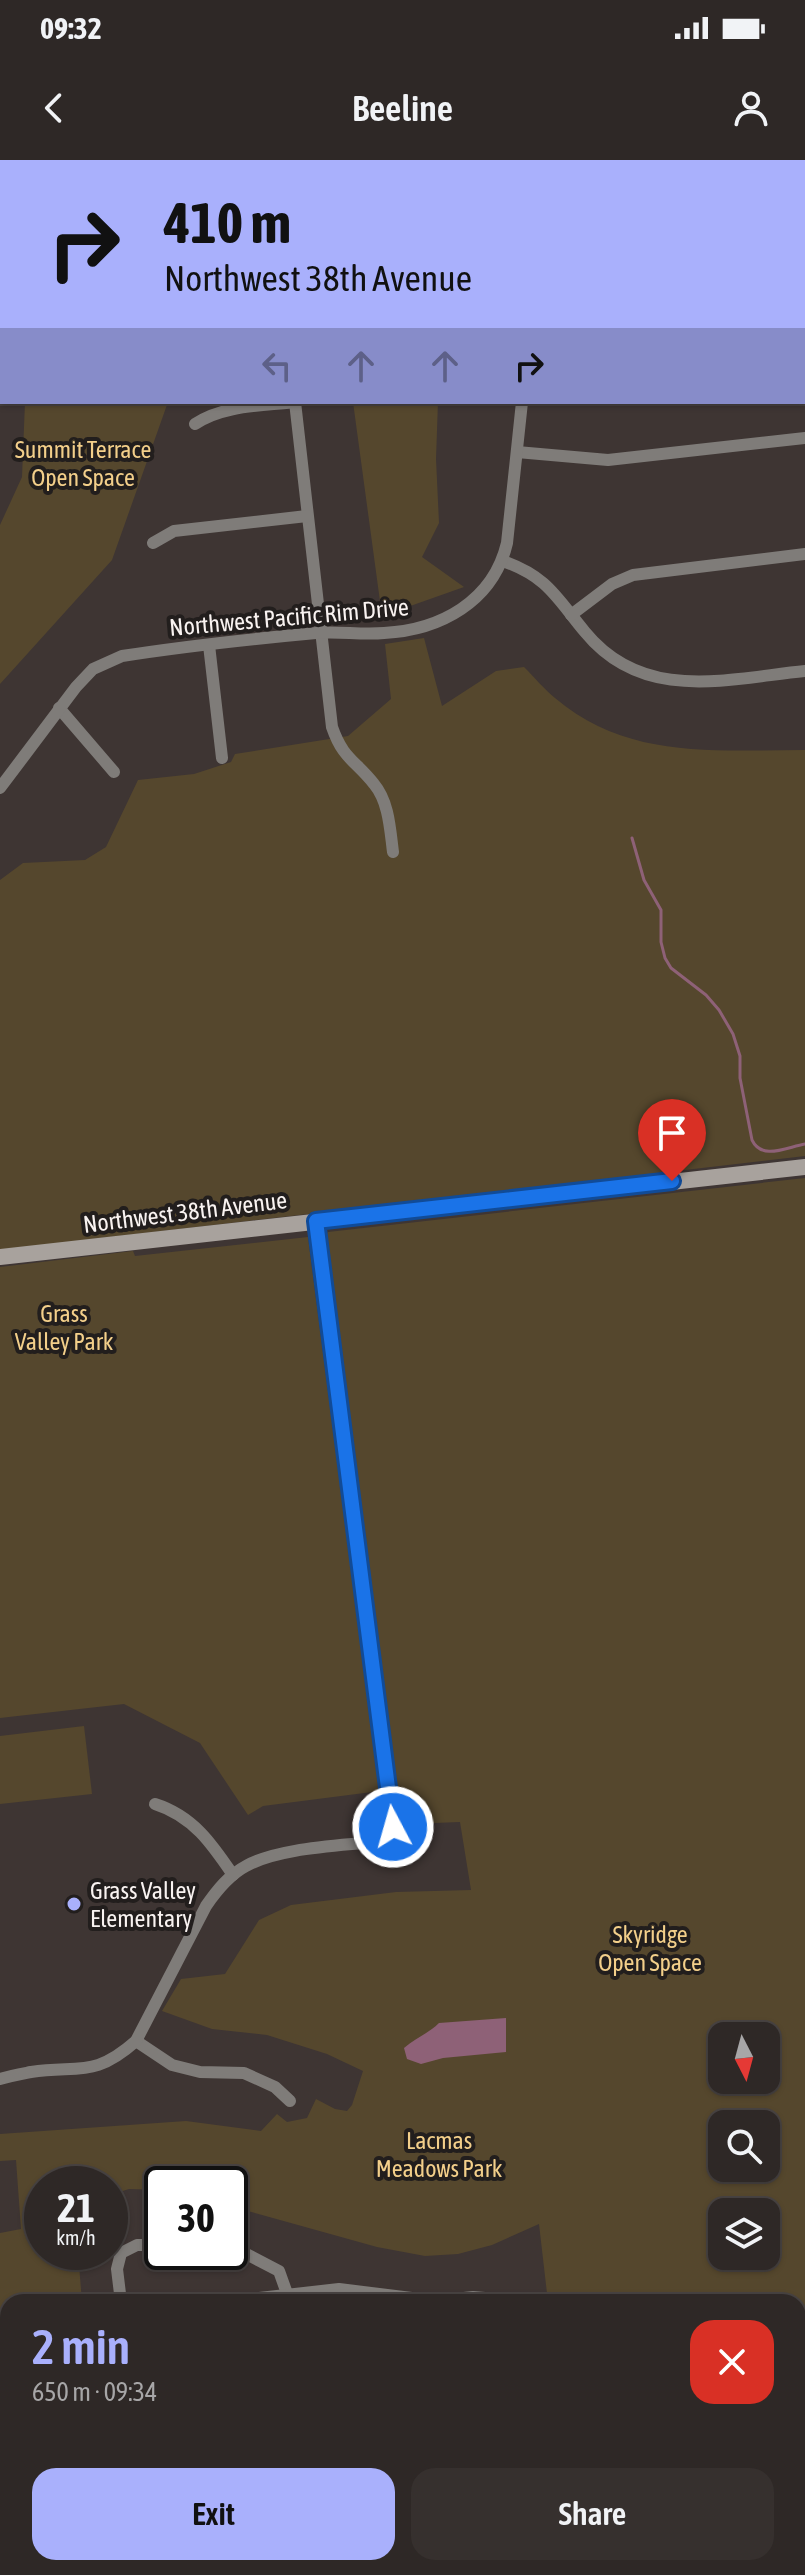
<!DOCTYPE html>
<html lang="en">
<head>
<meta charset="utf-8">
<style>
  :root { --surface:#2e2826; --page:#36302e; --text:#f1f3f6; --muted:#a7a6a7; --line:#494443; --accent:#a9b0fc }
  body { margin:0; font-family:"Asap Condensed",sans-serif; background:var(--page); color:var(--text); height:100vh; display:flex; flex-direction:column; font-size:30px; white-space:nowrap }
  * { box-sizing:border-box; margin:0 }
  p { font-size:26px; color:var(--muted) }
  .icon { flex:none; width:44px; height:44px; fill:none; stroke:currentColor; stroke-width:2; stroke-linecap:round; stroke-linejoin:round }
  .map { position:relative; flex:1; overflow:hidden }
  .drawer { position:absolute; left:0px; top:2134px; width:806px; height:282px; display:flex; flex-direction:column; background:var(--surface); border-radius:24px 24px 0 0; box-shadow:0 2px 6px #0004,0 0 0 2px var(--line) }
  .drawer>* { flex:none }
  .guide { position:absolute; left:0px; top:0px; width:806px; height:244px; box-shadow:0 2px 6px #0004,0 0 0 2px var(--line); background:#a9b0fc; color:#111; overflow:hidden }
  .needle { width:52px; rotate:174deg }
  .controls { position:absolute; left:708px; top:1862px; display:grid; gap:16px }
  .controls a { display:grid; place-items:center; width:72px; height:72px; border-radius:16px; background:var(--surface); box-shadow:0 2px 6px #0004,0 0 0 2px var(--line); font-size:40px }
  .speed { position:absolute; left:24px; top:2006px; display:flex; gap:16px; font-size:40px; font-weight:700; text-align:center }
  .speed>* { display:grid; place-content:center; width:104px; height:104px; border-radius:50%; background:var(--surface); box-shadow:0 2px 6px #0004,0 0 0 2px var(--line); line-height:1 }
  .speed small { font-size:20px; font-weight:400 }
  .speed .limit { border:4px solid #111; border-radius:12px; background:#fff; color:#111 }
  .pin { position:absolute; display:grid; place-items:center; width:68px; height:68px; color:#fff; margin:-82px -34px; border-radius:50% 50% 50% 0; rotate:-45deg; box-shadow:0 0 8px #0007 }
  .pin .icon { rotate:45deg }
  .me { position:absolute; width:88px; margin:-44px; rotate:354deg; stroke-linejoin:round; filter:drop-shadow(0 0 6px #0008) }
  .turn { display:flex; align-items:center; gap:28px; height:168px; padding:0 32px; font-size:36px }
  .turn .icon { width:104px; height:104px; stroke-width:2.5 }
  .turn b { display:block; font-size:56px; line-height:68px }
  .lanes { display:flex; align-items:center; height:76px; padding:0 32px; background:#0003; justify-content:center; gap:40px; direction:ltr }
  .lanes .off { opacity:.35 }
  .round { display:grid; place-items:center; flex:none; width:84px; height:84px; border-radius:24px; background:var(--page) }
  .overview { display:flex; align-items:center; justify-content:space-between; height:136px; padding:0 32px }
  h1 { font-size:48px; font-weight:600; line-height:60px; color:var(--accent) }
  .button { display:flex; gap:16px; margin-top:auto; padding:16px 32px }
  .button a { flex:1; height:92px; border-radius:24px; background:var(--accent); color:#111; font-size:32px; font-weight:600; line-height:92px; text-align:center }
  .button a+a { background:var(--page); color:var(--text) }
  .status { display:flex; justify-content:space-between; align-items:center; height:56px; padding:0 40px; background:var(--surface); direction:ltr }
  .status svg { height:22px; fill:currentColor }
  header { display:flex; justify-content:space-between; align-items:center; height:104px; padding:0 32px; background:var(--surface); font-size:36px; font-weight:600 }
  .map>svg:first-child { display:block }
  .green { fill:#55472d; fill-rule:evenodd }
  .water { fill:#8e6177 }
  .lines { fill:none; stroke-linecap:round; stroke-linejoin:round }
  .stream { stroke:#8e6177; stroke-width:3 }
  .street { stroke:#7f7c79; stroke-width:12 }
  .secondary { stroke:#a8a29d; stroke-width:16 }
  .route-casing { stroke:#114b97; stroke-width:20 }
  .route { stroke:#1a73e8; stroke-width:14 }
  .poi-dot { fill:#a9b0fc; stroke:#221e1d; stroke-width:3 }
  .labels { text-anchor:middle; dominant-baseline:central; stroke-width:8; stroke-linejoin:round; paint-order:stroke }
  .park-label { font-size:24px; fill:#f3cf8a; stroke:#221e1d }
  .street-label { font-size:24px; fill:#f9f3f1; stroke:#221e1d }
  .poi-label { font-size:24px; fill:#f9f3f1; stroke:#221e1d; text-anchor:start }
</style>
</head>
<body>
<div class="status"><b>09:32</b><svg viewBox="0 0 49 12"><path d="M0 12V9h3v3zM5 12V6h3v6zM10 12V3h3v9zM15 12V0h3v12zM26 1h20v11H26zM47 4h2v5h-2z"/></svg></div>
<header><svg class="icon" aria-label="back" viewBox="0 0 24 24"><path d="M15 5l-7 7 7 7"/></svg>Beeline<svg class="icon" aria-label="person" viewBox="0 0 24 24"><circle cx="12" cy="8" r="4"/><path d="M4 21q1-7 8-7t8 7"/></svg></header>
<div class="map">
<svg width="805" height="2415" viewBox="0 0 805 2415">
  <rect width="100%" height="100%" fill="#3e3533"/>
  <!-- green -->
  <g class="green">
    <polygon points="282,0 494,0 494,2 283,2"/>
    <polygon points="25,242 168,242 112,400 0,524 0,365 22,317"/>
    <polygon points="353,242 438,242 436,299 439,363 422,397 464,427 382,456"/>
    <path d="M424,478L442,546L496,511L524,507C534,517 544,529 555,538C628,600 716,590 805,590V996L0,1090V720L23,703L85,700L106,687L138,620L194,614L231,602L235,594L348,576L391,539L385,484Z"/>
    <path d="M805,1018V2215H798V2142H548L539,2064L492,2085L458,2094L425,2096L377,2087L230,2046V2024H162V2030L129,2029L110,2035V2024H42V2092H78L82,2142H8V2160L0,2161V2073L21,2069L16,2000L0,2001V1974L186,1961L261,1971L277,1954L287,1962L307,1958L316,1939L335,1949L347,1951L352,1945L363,1911L327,1894L267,1875L212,1869L162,1851L181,1819L225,1814L259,1760L291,1745L396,1732L471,1730L460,1662L408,1664L399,1658L325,1076L328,1072ZM722,1876H766V1920H722ZM722,1964H766V2008H722ZM722,2052H766V2096H722Z"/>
    <polygon points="308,1077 380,1631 263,1646 248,1655 200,1583 124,1544 0,1558 0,1107 133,1091 135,1096"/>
    <polygon points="84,1566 92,1634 0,1644 0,1576"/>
    <polygon points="577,2408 657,2408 658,2415 578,2415"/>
  </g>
  <!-- water -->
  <path class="water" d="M506,1858V1892L443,1898L421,1904L407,1899L404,1888C415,1878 428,1874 439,1863Z"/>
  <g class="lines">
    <!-- stream -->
    <path class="stream" d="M632,678L644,720L661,750V782L665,798L671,808L706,835L719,850L733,874L740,896V918L752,980C762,1001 787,987 805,984"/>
    <!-- street -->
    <g class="street">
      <polyline points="270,0 271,2"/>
      <polyline points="754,0 754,2"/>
      <polyline points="565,2 565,0"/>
      <polyline points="804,162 805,162"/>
      <path d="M195,264C223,245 262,246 295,242L332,567C343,599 355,600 374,624C389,642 390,669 393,692"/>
      <polyline points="517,292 608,300 805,278"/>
      <polyline points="153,383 174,371 307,356"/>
      <path d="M503,401C548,417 556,437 585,472C643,543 726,519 805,511"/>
      <polyline points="571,455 612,424 633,415 805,394"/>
      <polyline points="209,485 222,598"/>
      <polyline points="59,548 114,612"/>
      <path d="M0,628L76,527L93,509L122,496C186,486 251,479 316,473C338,471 361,475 384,473C440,470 493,442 507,383L522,242"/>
      <path d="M155,1644C193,1656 212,1684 233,1715"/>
      <polyline points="136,1881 172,1905 200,1912 244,1913 275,1927 290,1941"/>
      <path d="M0,1919C10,1916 21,1914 31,1912C80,1905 94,1918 136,1881L206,1746C217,1730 229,1715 246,1706C280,1687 343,1686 382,1681C391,1676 393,1670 393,1660L316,1061"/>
      <polyline points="230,2088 235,2088 279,2111 289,2139"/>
      <polyline points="121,2142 117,2109 121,2093 137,2085 162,2085"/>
      <polyline points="224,2142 339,2129 436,2141 473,2137 485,2138 490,2142"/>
      <polyline points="0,2166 8,2165"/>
    </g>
    <!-- secondary -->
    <g class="secondary">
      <polyline points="0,1097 805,1007"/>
      <polyline points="798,2221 805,2221"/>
      <polyline points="0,2301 8,2301"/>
    </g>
  </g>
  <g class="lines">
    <!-- route casing -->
    <g class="route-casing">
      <polyline id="route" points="393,1667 316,1061 672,1021"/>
    </g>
    <!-- route -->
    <use href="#route" class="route"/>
  </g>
  <!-- markers -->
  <circle class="poi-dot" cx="74" cy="1744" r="8"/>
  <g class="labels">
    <!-- park labels -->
    <g class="park-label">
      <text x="83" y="289">Summit Terrace<tspan x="83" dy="28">Open Space</tspan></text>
      <text x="64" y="1153">Grass<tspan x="64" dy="28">Valley Park</tspan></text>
      <text x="650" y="1774">Skyridge<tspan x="650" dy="28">Open Space</tspan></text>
      <text x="439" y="1980">Lacmas<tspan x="439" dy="28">Meadows Park</tspan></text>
    </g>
    <!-- street labels -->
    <g class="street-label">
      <text transform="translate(289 457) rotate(-5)">Northwest Pacific Rim Drive</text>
      <text transform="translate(185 1052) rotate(-7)">Northwest 38th Avenue</text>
    </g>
    <!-- poi labels -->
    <g class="poi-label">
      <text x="90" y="1730">Grass Valley<tspan x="90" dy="28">Elementary</tspan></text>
    </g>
  </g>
</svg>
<div class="controls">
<a><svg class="needle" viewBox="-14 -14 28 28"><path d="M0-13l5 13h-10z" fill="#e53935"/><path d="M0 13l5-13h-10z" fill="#a7a6a7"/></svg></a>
<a><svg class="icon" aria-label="search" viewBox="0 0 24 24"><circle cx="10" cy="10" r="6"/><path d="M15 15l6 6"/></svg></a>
<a><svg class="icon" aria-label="layers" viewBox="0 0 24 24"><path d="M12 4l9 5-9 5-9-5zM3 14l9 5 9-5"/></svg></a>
</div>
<div class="speed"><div>21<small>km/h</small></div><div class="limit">30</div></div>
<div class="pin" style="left:672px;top:1021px;background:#d93025"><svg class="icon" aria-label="arrive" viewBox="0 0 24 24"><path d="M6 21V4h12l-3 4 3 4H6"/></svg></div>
<svg class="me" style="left:393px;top:1667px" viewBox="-20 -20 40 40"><circle r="17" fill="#1a73e8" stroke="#fff" stroke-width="3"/><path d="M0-11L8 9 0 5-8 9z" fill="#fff"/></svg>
<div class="guide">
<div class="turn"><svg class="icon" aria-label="right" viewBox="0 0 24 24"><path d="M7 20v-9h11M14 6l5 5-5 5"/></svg><div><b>410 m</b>Northwest 38th Avenue</div></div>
<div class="lanes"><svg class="icon off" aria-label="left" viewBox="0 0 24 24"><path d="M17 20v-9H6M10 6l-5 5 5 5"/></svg><svg class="icon off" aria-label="ahead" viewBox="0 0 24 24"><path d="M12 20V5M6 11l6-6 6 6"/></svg><svg class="icon off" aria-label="ahead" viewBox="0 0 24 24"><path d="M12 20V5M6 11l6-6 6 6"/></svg><svg class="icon" aria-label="right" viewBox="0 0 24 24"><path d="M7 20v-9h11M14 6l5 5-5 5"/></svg></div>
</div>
<section class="drawer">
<div class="overview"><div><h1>2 min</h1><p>650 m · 09:34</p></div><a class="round" style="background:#d93025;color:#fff"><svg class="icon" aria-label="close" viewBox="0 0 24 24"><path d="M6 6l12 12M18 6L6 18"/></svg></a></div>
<div class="button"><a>Exit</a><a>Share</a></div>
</section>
</div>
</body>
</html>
